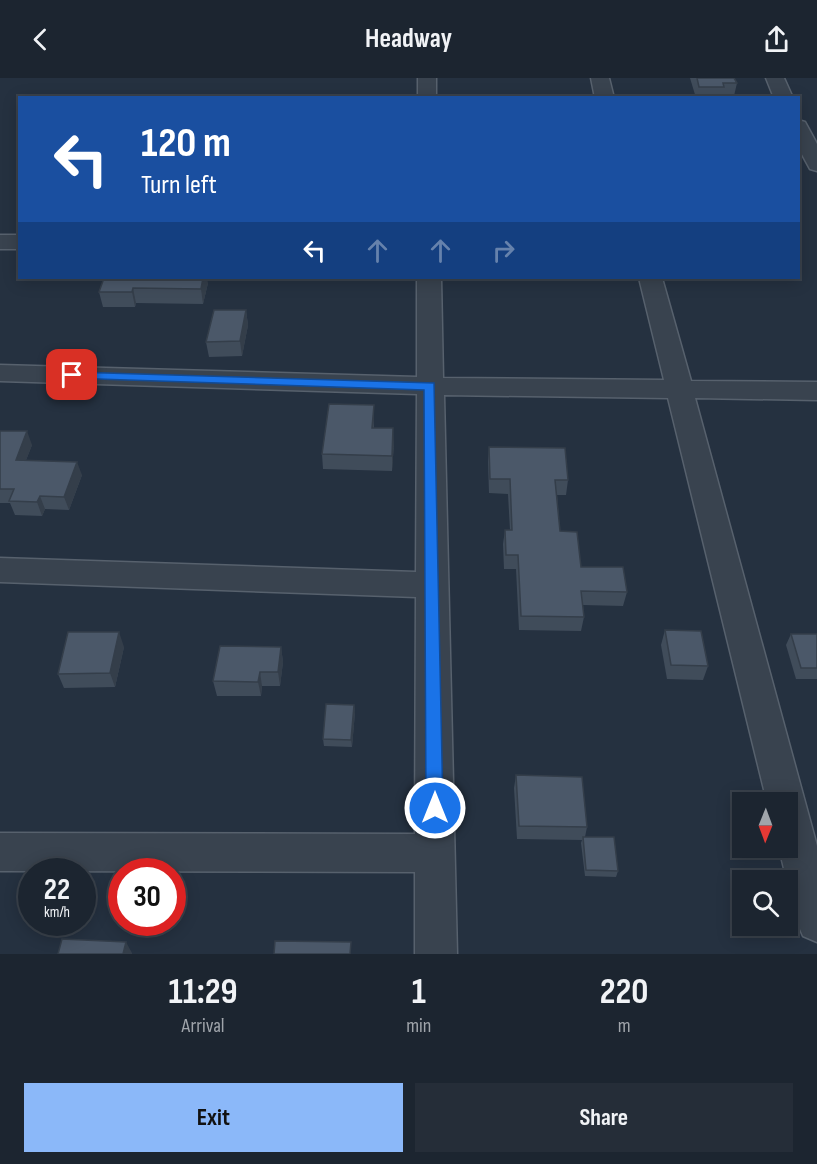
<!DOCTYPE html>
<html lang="en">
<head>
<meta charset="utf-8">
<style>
  :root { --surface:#1c2530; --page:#252d38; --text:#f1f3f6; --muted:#a0a5ab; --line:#3a424c; --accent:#8bb8f9 }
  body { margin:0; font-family:"Sofia Sans Condensed",sans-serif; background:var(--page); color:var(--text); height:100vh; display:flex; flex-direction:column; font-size:22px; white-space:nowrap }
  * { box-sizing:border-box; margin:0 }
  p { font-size:20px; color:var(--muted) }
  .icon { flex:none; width:33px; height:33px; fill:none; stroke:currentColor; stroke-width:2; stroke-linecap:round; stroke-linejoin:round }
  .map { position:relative; height:876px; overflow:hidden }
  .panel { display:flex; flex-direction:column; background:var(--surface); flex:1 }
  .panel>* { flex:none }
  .banner { position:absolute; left:18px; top:18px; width:782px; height:183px; border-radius:0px; box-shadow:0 3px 15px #0003,0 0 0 2px var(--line); background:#1a4fa0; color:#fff; overflow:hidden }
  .needle { width:39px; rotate:181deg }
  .buttons { position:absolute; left:732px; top:714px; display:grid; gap:12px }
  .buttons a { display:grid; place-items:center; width:66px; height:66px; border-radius:0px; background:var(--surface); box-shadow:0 3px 15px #0003,0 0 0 2px var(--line); font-size:30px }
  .speed { position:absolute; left:18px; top:780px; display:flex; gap:12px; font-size:30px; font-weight:700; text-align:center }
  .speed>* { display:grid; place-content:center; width:78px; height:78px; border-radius:50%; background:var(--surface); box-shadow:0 3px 15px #0003,0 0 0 2px var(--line); line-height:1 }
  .speed small { font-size:15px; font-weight:400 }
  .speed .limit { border:9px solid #d22; background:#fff; color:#111 }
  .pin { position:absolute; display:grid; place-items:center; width:51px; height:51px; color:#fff; margin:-26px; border-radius:12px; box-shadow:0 3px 9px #0006 }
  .me { position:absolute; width:66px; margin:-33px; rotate:0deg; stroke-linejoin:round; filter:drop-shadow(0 0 4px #0008) }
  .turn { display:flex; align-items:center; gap:21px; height:126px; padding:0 24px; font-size:27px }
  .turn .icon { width:78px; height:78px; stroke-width:2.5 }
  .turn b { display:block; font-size:42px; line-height:51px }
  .lanes { display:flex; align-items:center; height:57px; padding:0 24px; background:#0003; justify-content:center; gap:30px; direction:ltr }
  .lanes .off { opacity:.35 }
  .eta { display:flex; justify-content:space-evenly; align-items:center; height:102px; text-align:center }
  .eta b { font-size:36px; font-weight:700; line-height:42px }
  .button { display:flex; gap:12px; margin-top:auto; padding:12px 24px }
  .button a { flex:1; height:69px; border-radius:0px; background:var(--accent); color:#111; font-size:24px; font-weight:700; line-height:69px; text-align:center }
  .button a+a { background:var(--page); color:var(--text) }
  header { display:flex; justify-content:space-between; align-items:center; height:78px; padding:0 24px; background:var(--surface); font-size:27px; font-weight:700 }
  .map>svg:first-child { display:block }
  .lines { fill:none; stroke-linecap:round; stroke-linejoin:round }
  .street-casing { stroke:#57616d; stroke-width:3 }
  .street { fill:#39434f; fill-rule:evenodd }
  .wall { fill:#404c5a }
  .shaded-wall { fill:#343e4a }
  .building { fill:#4b5869; stroke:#343e4a; stroke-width:1.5 }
  .route { fill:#1a73e8; stroke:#114b97; stroke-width:1.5 }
</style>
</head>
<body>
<header><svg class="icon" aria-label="back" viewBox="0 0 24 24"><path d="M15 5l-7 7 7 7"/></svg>Headway<svg class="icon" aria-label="share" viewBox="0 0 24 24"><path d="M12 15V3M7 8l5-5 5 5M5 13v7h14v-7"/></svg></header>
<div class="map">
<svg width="817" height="876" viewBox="0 0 817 876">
  <rect width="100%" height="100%" fill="#253140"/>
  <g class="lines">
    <!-- street casing -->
    <g class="street-casing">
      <g id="street">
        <rect x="418" y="0" width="18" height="20"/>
        <polygon points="591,0 609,0 614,20 595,20"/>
        <polygon points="766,0 784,0 793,20 774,20"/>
        <polygon points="798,42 805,44 817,66 817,93 810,91 798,69"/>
        <rect x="0" y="157" width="20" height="14"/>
        <polygon points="417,200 441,200 443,300 664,302 639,200 662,200 691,303 817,304 817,322 695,320 817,768 817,864 803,858 797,844 779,770 788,770 788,724 767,724 668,320 444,317 457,876 415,876 415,794 0,793 0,755 415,756 416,519 0,504 0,480 416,494 417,316 0,303 0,287 417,299"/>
      </g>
    </g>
    <!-- street -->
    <use href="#street" class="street"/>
  </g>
  <!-- wall -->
  <g class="wall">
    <polygon points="690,0 734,0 737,5 734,18 722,18 722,20 696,20"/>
    <polygon points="104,200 208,205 203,226 136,225 135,229 103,229 99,214"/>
    <polygon points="246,232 248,247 242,278 209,279 206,264"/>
    <polygon points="374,327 374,350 394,365 392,393 323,391 322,376"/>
    <polygon points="0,353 32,367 26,382 82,397 69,432 45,431 42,438 15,437 10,425 0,425"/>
    <polygon points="489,369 568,402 566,417 557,417 560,453 581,489 627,514 623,528 583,527 584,539 581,553 519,552 516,491 504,491 503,466 505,452 510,452 508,416 489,415 488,383"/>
    <polygon points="665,552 708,588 703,602 667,601 661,567"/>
    <polygon points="791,556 817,556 817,601 796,601 786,567"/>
    <polygon points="124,569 115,609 64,610 58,596"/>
    <polygon points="281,569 283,584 280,608 262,608 261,618 217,618 213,603"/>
    <polygon points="354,627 355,634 352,669 324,668 323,661"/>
    <polygon points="516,697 587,749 585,759 618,793 616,799 585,798 581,765 582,762 517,761 514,710"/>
  </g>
  <!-- shaded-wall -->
  <g class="shaded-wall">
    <polygon points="203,200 207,200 208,205 203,226 201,211"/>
    <polygon points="133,210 136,225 135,229 132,214"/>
    <polygon points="246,232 248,247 242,278 240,263"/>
    <polygon points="374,327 374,342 372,365 372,350"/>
    <polygon points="393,350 394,365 392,393 392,378"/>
    <polygon points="27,353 32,367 21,395 16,382"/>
    <polygon points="77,384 82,397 69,432 64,419"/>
    <polygon points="40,418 45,431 42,438 37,424"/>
    <polygon points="119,554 124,569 115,609 110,595"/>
    <polygon points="281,569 283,584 280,608 278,594"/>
    <polygon points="260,594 262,608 261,618 258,604"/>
    <polygon points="354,627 355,634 352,669 351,662"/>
    <polygon points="126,864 132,875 132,876 123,876"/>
  </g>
  <!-- building -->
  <g class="building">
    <polygon points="697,0 734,0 737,5 723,5 724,9 699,9"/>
    <polygon points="104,200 203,200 201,211 133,210 132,214 99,214"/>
    <polygon points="214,232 246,232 240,263 206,264"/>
    <polygon points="329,326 374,327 372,350 393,350 392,378 322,376"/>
    <polygon points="0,353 27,353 16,382 77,384 64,419 40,418 37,424 9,423 14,411 0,411"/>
    <polygon points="489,369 565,370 568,402 555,402 560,453 577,454 581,489 623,489 627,514 581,513 584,539 521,538 518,477 506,477 505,452 512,452 510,401 490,401"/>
    <polygon points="665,552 701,553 708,588 671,587"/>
    <polygon points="68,554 119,554 110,595 58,596"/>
    <polygon points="791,556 817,556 817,590 801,590"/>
    <polygon points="220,568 281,569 278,594 260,594 258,604 213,603"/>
    <polygon points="326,626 354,627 351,662 323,661"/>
    <polygon points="516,697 582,699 587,749 519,748"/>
    <polygon points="583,759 614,759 618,793 586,792"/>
    <polygon points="62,861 126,864 123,876 58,876"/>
    <polygon points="275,863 351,864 350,876 274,876"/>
  </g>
  <!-- route -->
  <polygon class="route" points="72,294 434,305 443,730 441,736 435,738 429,736 426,730 424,312 67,300 66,297"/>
</svg>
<div class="buttons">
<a><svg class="needle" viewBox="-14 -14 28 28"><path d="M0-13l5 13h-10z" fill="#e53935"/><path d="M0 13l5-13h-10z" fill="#a0a5ab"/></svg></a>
<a><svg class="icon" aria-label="search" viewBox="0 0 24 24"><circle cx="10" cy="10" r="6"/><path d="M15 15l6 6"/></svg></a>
</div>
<div class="speed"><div>22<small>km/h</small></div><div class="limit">30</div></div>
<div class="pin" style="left:72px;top:297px;background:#d93025"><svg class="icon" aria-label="arrive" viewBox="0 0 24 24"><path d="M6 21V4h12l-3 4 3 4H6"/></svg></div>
<svg class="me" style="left:435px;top:730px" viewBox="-20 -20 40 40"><circle r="17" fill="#1a73e8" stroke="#fff" stroke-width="3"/><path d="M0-11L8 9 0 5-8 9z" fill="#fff"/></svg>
<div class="banner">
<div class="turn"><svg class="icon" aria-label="left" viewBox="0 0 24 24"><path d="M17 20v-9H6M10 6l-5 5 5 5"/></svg><div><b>120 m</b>Turn left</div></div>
<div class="lanes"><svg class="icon" aria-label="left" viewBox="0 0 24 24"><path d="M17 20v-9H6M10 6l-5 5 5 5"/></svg><svg class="icon off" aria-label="ahead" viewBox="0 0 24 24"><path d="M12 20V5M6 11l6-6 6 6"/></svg><svg class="icon off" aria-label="ahead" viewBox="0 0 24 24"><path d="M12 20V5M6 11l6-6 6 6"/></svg><svg class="icon off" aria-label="right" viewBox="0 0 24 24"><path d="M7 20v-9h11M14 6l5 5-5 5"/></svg></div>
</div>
</div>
<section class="panel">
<div class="eta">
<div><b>11:29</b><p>Arrival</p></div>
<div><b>1</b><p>min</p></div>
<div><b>220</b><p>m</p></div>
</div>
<div class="button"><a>Exit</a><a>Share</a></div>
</section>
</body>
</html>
